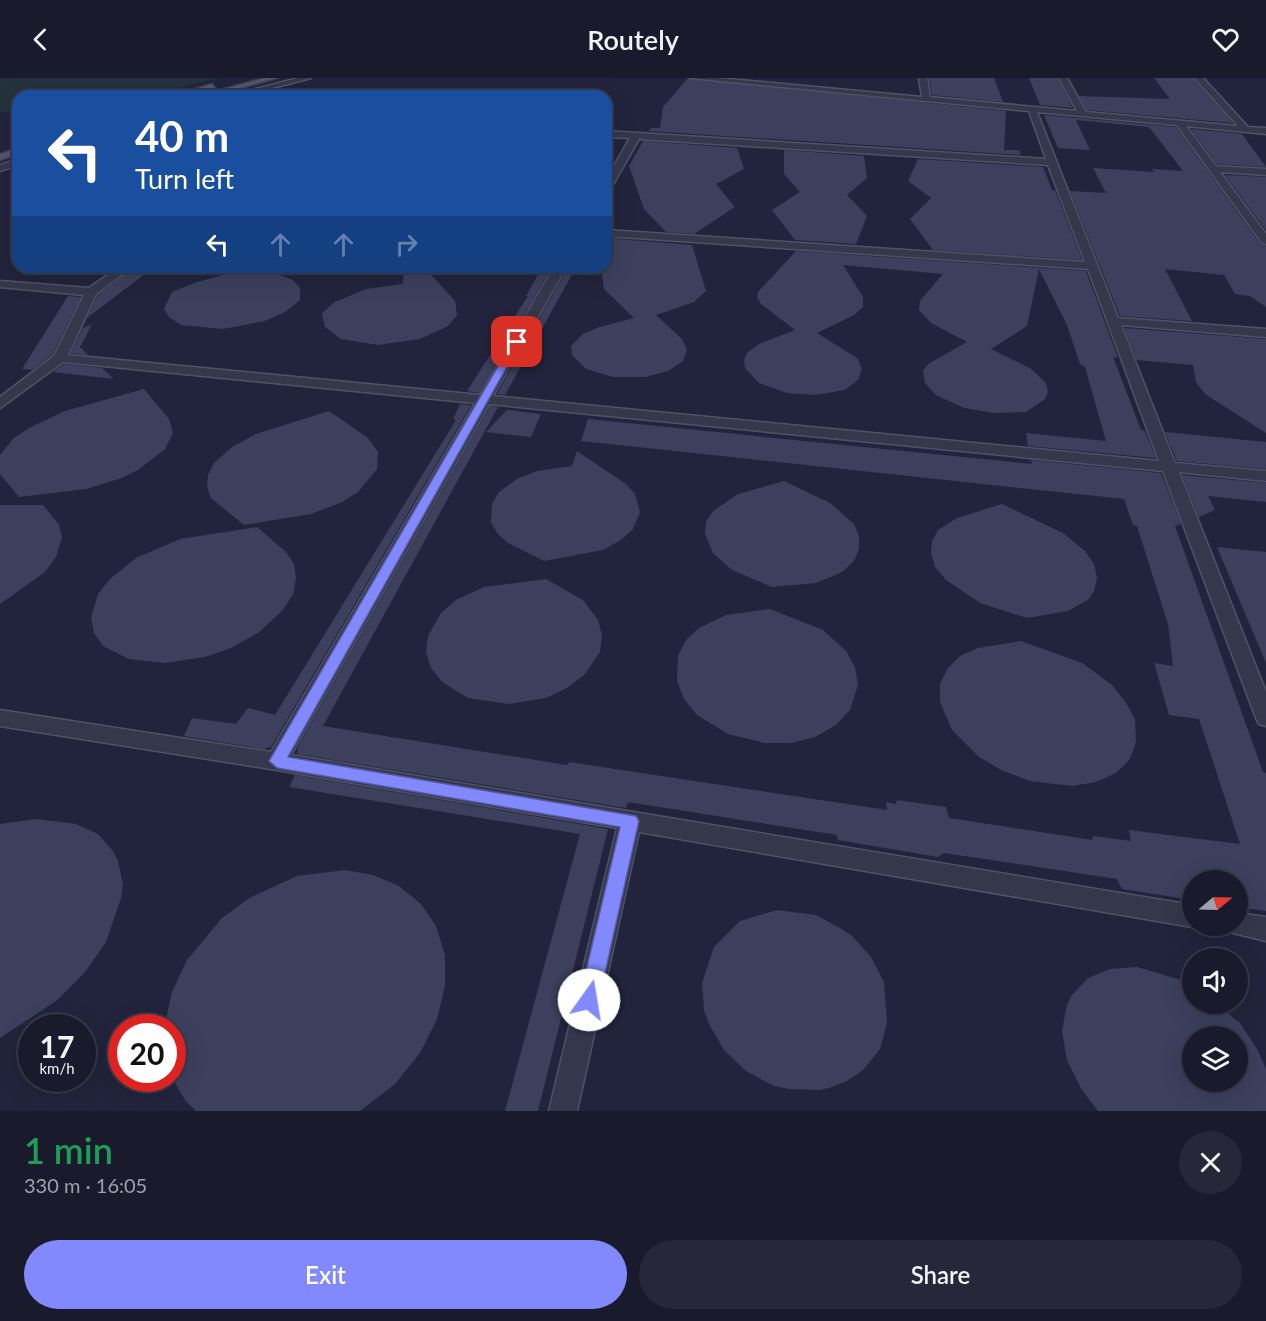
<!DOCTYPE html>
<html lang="en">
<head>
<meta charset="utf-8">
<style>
  :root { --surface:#191b2d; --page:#262839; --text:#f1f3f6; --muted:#9fa1aa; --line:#373949; --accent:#8189fd }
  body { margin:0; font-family:Lato,sans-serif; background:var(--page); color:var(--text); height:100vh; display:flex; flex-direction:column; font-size:22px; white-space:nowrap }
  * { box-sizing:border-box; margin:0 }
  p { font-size:20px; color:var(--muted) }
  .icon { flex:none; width:33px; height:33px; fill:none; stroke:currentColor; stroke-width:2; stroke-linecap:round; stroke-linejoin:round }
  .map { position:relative; height:1033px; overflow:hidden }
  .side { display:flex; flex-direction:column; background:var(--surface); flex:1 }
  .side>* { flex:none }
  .guide { position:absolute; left:12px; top:12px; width:600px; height:183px; border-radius:18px; box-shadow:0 6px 24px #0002,0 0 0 2px var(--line); background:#1a4fa0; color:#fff; overflow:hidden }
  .needle { width:39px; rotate:71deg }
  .tools { position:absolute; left:1182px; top:792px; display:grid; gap:12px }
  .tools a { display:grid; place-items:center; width:66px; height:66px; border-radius:50%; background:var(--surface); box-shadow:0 6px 24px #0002,0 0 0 2px var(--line); font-size:30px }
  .speed { position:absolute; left:18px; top:936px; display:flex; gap:12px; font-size:30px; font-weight:700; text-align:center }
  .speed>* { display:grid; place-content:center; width:78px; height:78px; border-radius:50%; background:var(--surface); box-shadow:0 6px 24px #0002,0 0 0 2px var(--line); line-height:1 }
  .speed small { font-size:15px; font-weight:400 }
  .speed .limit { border:9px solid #d22; background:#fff; color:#111 }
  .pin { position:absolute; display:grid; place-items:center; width:51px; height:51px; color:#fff; margin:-26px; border-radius:12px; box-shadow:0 3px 9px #0006 }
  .me { position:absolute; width:66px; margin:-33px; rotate:13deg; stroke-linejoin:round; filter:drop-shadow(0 0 4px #0008) }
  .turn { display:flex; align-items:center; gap:21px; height:126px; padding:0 24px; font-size:27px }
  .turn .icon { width:78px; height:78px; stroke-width:2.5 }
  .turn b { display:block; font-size:42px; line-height:51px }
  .lanes { display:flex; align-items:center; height:57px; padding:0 24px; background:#0003; justify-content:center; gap:30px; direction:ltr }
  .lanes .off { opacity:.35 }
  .round { display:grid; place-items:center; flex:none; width:63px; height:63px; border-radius:32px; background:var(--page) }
  .head { display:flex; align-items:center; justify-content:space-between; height:102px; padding:0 24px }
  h1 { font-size:36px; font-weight:600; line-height:45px; color:#1e9e55 }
  .primary-button { display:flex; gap:12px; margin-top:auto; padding:12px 24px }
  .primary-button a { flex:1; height:69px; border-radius:36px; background:var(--accent); color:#fff; font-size:24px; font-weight:600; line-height:69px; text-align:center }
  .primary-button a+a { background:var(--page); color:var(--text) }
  header { display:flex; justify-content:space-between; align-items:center; height:78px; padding:0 24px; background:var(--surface); font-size:27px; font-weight:600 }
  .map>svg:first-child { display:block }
  .green { fill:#23323d }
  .building { fill:#3d405d; fill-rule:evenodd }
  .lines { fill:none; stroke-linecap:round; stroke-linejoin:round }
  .minor-casing { stroke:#505267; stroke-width:3 }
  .major-casing { stroke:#3b3e52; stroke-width:3 }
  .minor { fill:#35374c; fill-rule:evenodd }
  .major { fill:#53566d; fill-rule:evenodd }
  .route { fill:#8189fd; stroke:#5459a4; stroke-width:1.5 }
</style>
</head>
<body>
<header><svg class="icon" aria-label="back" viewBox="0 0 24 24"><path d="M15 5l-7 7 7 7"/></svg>Routely<svg class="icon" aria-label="heart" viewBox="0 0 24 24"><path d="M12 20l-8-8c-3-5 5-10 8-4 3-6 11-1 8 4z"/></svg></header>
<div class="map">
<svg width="1266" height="1033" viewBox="0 0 1266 1033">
  <rect width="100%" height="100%" fill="#21243c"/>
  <!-- green -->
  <polygon class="green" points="0,0 220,0 144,18 18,18 18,33 0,35"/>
  <!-- building -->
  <g class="building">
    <polygon points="688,0 1006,33 1004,72 1019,72 1021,77 648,53 651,50 660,50 663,29"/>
    <polygon points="929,0 994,0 1003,24 932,17"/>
    <polygon points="1029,0 1057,0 1073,30 1040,27"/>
    <polygon points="1154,0 1193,0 1233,45 1087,32 1079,18 1170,21"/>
    <polygon points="1044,37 1176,49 1260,166 1266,168 1266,229 1250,218 1235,216 1224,197 1165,191 1192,243 1120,238 1070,113 1106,115 1093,90 1154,94 1152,91 1183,93 1149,49 1076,42 1090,72 1058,70"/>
    <polygon points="1191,51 1242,56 1266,89 1217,86"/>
    <polygon points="643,63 737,70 744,91 716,106 735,129 694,156 666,154 644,131 629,88"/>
    <polygon points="784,72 864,78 867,100 847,117 867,138 856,166 795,162 772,132 800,114 784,96"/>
    <polygon points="918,81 1043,89 1052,112 1055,112 1082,182 933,172 910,141 931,120 908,103"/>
    <polygon points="1225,97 1266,99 1266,152"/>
    <polygon points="606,160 692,167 706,213 694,224 656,237 682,261 687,272 683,283 668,293 645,299 613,299 586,291 572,277 571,268 583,256 599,249 634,240 604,211 601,189 606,189"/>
    <polygon points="796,173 1086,193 1118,280 1113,279 1141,352 1145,353 1156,380 1028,368 1026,355 1106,363 1085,289 1080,286 1067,247 1039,191 1027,248 991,271 1030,290 1046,305 1048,314 1045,321 1026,334 994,335 964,330 936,317 925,305 923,293 928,286 967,264 931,245 919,232 920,223 943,196 843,187 863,219 863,229 854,237 817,255 857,280 862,291 858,302 845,312 816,317 787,315 759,305 745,290 744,282 747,275 759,266 795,252 761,226 757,219 758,214"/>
    <polygon points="134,189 154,189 87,240 98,217"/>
    <polygon points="404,189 424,189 455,223 457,237 448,248 420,261 378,267 341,261 325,249 322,235 335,224 366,211 403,206"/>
    <polygon points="541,191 550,192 479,315 467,313 528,218 526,218"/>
    <polygon points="566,193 574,193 505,317 497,316"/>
    <polygon points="258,194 278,196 293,202 300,210 300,222 285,234 265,243 223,251 181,247 169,239 164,231 172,214 197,204 227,196"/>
    <polygon points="68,218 81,219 52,277 32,292 22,291"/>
    <polygon points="92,246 80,269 88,277 71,275 83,250"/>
    <polygon points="1124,250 1266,261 1266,355 1205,316 1196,304 1193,287 1137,282"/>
    <polygon points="64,286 102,290 114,301 53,294"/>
    <polygon points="144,311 169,341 173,355 165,371 138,392 119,401 86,411 19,419 0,396 0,377 14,360 29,350 65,333"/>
    <polygon points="460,326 471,327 271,669 264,671 184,658 192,640 236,646 248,630 275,637 456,342 453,341"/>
    <polygon points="490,328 498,329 323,648 567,687 569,684 887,732 886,724 896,726 897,722 946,729 949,740 1092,762 1093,758 1131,763 1129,752 1240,766 1199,641 1169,637 1154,585 1173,588 1168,546 1137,448 1133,447 1124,421 581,363 588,341 1032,386 1031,382 1161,395 1181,446 1175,448 1263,694 1266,695 1266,833 1238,829 1238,802 1192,802 1192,822 1122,811 1117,801 944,775 938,779 838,762 837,757 628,724 626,730 297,676 299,667"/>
    <polygon points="507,332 541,336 531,359 486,354"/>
    <polygon points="329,333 368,360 378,374 377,391 358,414 342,424 311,436 244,447 211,420 207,409 208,397 214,385 232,369 256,356"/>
    <polygon points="1165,354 1266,364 1266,391 1177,383"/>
    <polygon points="577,373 626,406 635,416 640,434 633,451 621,462 603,472 544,483 508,465 497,455 491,444 492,426 499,414 517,401 537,393 572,388"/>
    <polygon points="1182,397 1266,405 1266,424 1208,418 1215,432 1199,439"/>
    <polygon points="784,403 830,425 854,446 859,458 859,471 854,483 842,494 816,505 772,509 732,492 713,475 705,456 706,444 713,433 738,416"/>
    <polygon points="1002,426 1063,455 1085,473 1094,486 1097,500 1094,513 1089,521 1068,533 1027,540 980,525 946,502 935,489 931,475 932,463 938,452 957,440"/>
    <polygon points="0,427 43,427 59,447 62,459 56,479 45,494 0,526"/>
    <polygon points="257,449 286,474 294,486 296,500 293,516 283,532 258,555 231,570 205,579 165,585 129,581 103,568 94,555 91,540 98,516 110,501 136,480 180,461"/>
    <polygon points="1217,469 1266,474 1266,585"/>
    <polygon points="546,501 583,522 598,542 602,557 600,574 584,597 567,610 546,620 509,626 468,620 442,604 431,590 426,574 428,558 441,535 456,522 484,509"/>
    <polygon points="770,531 823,552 846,573 855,589 858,607 850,632 836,647 815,659 791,665 765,665 728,656 697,637 684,621 677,603 678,578 686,562 699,550 726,537"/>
    <polygon points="1021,563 1082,585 1112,607 1126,625 1135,641 1136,664 1130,681 1116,695 1096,704 1072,708 1030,703 1003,693 979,679 952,652 940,624 940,606 948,590 960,578 978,570"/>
    <polygon points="295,697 608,751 538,1033 505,1033 580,756 289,709"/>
    <polygon points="36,741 76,746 98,756 113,773 118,783 123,807 121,820 106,864 85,894 56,923 0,960 0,746"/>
    <polygon points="345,792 373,797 399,808 421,826 436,848 445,877 445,908 437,941 420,975 395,1006 360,1033 196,1033 185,1022 172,1000 172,950 164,950 172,914 187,882 222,840 251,819 297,798"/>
    <polygon points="777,832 816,837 840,850 852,858 871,879 884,904 887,945 880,971 863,992 847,1003 829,1010 819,1012 789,1011 774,1008 746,993 724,972 709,946 704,932 702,905 714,869 740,843"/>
    <path d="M1137,889L1181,902L1192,908V926H1218L1238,944V942L1257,971L1266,991V1033H1098L1082,1012L1067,982L1062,953L1067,927L1072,917L1088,900L1110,891ZM1192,958H1238V1004H1192Z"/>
  </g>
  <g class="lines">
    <!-- minor casing -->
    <g class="minor-casing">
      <g id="minor">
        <polygon points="298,0 311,0 242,18 228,18"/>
        <polygon points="690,0 718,0 922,19 919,0 927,0 930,19 1077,33 1059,0 1067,0 1086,34 1238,48 1195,0 1203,0 1248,49 1266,50 1266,56 1186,48 1216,88 1266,91 1266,97 1220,94 1266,156 1266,166 1262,165 1177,47 1037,34 1118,240 1266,251 1266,259 1121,247 1175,385 1266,393 1266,403 1179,394 1266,614 1266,648 1259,646 1256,640 1163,393 489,326 291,677 1192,827 1192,848 1197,848 1192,849 639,754 577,1033 549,1033 617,750 277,692 0,648 0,632 271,674 475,325 63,284 0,330 0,319 54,278 84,217 0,209 0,203 89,210 119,189 132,189 96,216 68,277 480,317 554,189 566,189 493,318 1159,383 1088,191 606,158 606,152 1085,184 1048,87 639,61 611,110 606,113 606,102 630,60 606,59 606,53 1046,81 1029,33"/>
        <polygon points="18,81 18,87 0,93 0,87"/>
        <polygon points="1238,835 1266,839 1266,863 1229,854 1226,848 1238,848"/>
      </g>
    </g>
    <!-- major casing -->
    <g class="major-casing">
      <g id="major">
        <polygon points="264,0 277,0 211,18 198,18"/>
        <polygon points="212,6 215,10 184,18 171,18"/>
        <polygon points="18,70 18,76 0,82 0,76"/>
      </g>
    </g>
    <!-- minor -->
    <use href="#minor" class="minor"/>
    <!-- major -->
    <use href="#major" class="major"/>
  </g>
  <!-- route -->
  <polygon class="route" points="517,261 521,264 288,679 636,738 639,743 599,922 596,929 589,931 582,929 579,922 620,749 277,690 269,683 512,264"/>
</svg>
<div class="tools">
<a><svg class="needle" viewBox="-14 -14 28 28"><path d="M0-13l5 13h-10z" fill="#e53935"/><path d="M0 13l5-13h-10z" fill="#9fa1aa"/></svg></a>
<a><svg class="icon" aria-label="sound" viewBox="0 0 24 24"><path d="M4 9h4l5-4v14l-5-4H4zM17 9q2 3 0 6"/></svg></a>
<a><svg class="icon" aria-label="layers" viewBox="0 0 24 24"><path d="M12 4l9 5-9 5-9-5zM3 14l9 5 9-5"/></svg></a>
</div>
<div class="speed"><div>17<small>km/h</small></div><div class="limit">20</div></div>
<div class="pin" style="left:517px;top:264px;background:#d93025"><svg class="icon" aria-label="arrive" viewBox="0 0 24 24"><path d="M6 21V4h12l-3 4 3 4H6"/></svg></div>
<svg class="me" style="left:589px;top:922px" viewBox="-20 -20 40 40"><circle r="19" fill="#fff"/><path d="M0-13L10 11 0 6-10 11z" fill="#8189fd"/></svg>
<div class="guide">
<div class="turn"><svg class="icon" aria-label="left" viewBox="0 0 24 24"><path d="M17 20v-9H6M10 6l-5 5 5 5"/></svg><div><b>40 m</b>Turn left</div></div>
<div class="lanes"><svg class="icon" aria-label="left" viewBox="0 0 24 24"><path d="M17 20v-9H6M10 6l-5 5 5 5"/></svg><svg class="icon off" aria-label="ahead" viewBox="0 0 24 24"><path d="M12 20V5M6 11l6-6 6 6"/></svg><svg class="icon off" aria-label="ahead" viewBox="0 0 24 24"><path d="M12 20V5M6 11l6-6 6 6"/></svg><svg class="icon off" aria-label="right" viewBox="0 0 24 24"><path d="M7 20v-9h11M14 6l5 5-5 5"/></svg></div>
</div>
</div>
<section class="side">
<div class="head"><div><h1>1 min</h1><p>330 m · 16:05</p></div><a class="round"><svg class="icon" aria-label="close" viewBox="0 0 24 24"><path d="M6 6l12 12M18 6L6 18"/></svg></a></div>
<div class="primary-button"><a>Exit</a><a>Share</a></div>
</section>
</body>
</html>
